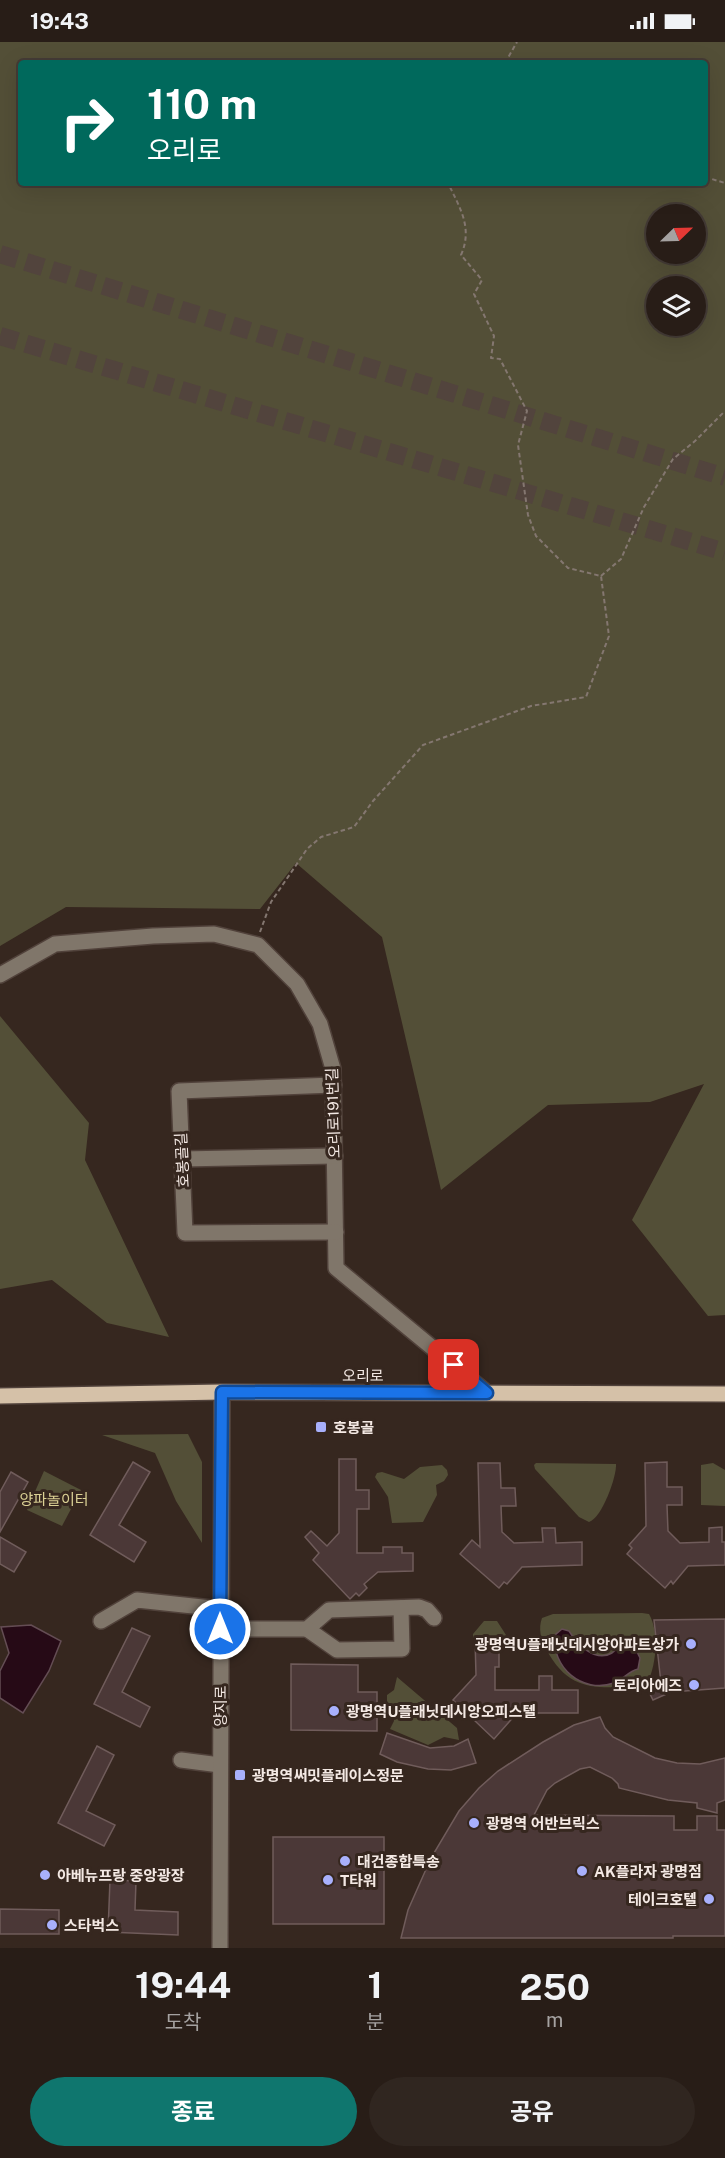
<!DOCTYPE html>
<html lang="ko">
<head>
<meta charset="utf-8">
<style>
  :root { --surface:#281d17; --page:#302620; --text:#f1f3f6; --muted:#a5a2a1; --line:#443b36; --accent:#0f766e }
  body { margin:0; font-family:"Public Sans","Noto Sans KR",sans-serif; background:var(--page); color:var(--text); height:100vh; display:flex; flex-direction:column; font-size:22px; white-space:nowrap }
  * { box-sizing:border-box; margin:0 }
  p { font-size:20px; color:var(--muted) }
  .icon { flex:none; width:33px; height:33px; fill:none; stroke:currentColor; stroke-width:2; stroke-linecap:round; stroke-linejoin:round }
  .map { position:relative; height:1906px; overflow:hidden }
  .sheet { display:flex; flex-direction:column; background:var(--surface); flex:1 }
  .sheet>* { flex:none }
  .hud { position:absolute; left:18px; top:18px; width:690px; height:126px; border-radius:6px; box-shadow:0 6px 24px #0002,0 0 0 2px var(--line); background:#00695c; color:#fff; overflow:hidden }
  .needle { width:39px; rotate:67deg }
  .fabs { position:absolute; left:646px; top:162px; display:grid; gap:12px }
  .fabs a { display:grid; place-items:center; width:60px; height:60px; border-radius:50%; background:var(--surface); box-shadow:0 6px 24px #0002,0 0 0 2px var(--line); font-size:30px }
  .pin { position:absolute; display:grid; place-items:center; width:51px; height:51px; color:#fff; margin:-26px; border-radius:12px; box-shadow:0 3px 9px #0006 }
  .me { position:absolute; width:66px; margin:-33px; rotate:0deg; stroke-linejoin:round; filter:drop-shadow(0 0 4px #0008) }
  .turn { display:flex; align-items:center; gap:21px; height:126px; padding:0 30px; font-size:27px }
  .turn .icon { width:78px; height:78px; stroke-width:2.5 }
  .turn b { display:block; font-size:42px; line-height:51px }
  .eta { display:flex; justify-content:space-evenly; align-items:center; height:102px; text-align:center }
  .eta b { font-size:36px; font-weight:700; line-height:42px }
  .cta { display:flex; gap:12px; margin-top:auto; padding:12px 30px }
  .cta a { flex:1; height:69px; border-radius:36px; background:var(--accent); color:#fff; font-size:24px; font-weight:700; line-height:69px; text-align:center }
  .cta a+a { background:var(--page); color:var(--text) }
  .status { display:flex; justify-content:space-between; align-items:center; height:42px; padding:0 30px; background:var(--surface); direction:ltr }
  .status svg { height:16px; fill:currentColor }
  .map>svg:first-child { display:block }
  .green { fill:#534f37; fill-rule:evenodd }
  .water { fill:#260a16; stroke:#644d54; stroke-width:1.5 }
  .building { fill:#4b3837; stroke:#705c5b; stroke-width:1.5 }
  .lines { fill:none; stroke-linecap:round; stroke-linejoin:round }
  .highway-tunnel { stroke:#52443d; stroke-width:18; stroke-dasharray:18 9; stroke-linecap:butt }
  .minor-casing { stroke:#51423b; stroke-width:18 }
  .major-casing { stroke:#51423b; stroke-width:18 }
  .path { stroke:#847770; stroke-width:2; stroke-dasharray:4.5 3; stroke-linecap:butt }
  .minor { stroke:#80766a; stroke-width:15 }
  .major { stroke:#d5c1a8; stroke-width:15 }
  .route-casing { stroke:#114b97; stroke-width:15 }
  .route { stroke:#1a73e8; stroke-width:10 }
  .poi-dot { fill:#a8b0fc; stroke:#36271f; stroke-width:2 }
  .labels { text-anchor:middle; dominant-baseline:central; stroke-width:6; stroke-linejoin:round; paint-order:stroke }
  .street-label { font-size:15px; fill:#f4e9e4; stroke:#36271f }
  .poi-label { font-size:15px; font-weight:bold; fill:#f4e9e4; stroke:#36271f; text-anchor:start }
  .park-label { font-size:15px; fill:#dad094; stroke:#36271f }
</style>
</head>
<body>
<div class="status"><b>19:43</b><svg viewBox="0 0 49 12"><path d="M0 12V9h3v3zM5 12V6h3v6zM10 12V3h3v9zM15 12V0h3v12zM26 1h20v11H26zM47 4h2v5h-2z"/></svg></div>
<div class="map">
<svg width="725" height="1906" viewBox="0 0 725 1906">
  <rect width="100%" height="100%" fill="#36271f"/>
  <!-- green -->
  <g class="green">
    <path d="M0,0H725V1273L708,1274L632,1178L704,1042L650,1060L548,1063L441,1148L382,895L296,821L260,867L66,865L0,904ZM21,21H705V141H21ZM657,172H696V212H657ZM657,244H696V284H657Z"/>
    <polygon points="0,974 89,1081 85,1118 169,1295 107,1281 52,1238 0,1247"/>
    <polygon points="188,1392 202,1420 202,1501 176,1459 155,1411 102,1393"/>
    <path d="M536,1421L616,1422C617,1434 602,1476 589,1480L579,1475L535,1427L534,1423Z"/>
    <polygon points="713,1421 725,1428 725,1464 701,1463 701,1423"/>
    <polygon points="442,1423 447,1428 448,1433 444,1439 436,1443 437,1453 423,1480 392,1481 388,1455 375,1435 377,1431 382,1430 404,1437 420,1425"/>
    <polygon points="44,1429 81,1448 62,1484 27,1468"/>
    <path d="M642,1571L649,1572C660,1591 656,1626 646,1644C601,1645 571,1654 546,1607C541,1597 538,1587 542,1576L553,1572Z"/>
    <polygon points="484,1579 497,1579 506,1593 506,1599 495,1600 494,1596 473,1596 473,1592"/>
    <polygon points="397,1635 457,1686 459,1698 444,1695 428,1703 390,1687 394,1679 393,1672 387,1668 387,1653 394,1648"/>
  </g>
  <!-- water -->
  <g class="water">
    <polygon points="31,1583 61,1599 49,1629 23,1671 0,1656 0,1629 9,1611 1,1585"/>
    <path d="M562,1587L569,1589C577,1602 595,1621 612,1611C616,1608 619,1604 624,1602L635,1606L640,1616L638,1627C628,1629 622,1639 614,1641C582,1652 551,1625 555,1593Z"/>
  </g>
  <!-- building -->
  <g class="building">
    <polygon points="339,1417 356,1417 356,1448 369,1448 369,1467 357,1467 357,1511 383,1511 383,1505 402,1505 402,1511 413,1511 413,1529 378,1530 364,1542 367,1546 359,1554 356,1551 350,1557 313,1518 319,1511 305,1495 311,1489 327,1504 339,1491"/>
    <polygon points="133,1420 150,1430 119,1483 146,1500 134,1520 90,1493"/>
    <polygon points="667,1420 667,1445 682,1445 682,1463 667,1463 668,1489 680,1501 709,1500 709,1486 722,1485 722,1500 725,1500 725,1523 688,1524 673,1542 671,1539 665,1546 627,1512 632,1506 629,1503 646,1484 645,1421"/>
    <polygon points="478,1421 500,1421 501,1446 515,1446 516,1464 501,1464 502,1490 514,1501 543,1500 542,1486 555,1486 556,1501 582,1500 582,1523 522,1525 507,1542 504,1540 499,1546 460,1512 472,1498 480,1505"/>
    <polygon points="11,1430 28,1440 0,1490 0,1450"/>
    <polygon points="0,1495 26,1510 14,1530 0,1522"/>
    <polygon points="725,1577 725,1646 671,1650 653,1658 648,1648 661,1641 654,1578"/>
    <polygon points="132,1586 150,1594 122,1650 150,1665 140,1685 94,1662"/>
    <polygon points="494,1596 495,1607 499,1607 499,1625 495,1625 495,1648 539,1648 539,1634 552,1634 552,1648 578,1648 578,1671 517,1671 494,1697 453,1658 476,1633 475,1597"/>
    <polygon points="291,1622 358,1623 358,1650 377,1650 377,1689 291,1688"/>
    <polygon points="600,1675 605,1686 613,1695 655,1716 677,1721 700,1722 725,1716 725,1758 717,1761 717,1771 697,1766 697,1761 668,1758 619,1746 618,1742 612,1736 590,1725 580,1727 555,1741 547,1748 534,1773 674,1774 674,1788 697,1788 697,1774 717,1774 717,1788 725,1788 725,1894 673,1894 673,1896 401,1896 408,1868 431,1816 459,1769 479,1746 498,1729 543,1700 574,1683"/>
    <polygon points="387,1691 430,1706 454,1704 468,1697 476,1721 451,1728 428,1727 397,1720 380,1712"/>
    <polygon points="97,1704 114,1713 86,1769 115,1783 104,1804 58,1781"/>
    <rect x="273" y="1795" width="111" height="87"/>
    <polygon points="110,1838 136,1839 135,1868 178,1870 178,1893 108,1890"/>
    <polygon points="0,1867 59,1868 59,1892 0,1892"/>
  </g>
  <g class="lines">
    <!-- highway-tunnel -->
    <g class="highway-tunnel">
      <polyline points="0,212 725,435"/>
      <polyline points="0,294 725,510"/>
    </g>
    <!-- minor casing -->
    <g class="minor-casing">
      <g id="minor">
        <polyline points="0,933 55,902 153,894 214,892 258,903 297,942 320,982 333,1027 336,1226 487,1351"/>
        <polyline points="334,1043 179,1049 185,1191 336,1190"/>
        <polyline points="182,1117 335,1114"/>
        <polyline points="101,1579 137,1558 221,1567"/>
        <polyline points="220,1587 307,1587 329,1568 419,1565 427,1568 434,1576"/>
        <polyline points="307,1587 337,1608 402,1607 401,1566"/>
        <polyline points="181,1718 220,1723"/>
        <polyline points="220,1906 222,1350"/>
      </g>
    </g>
    <!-- major casing -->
    <g class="major-casing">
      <polyline id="major" points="0,1354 222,1350 725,1352"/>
    </g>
    <!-- path -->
    <g class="path">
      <polyline points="505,21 517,0"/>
      <polyline points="705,135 725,141"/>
      <polyline points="601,534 621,517 644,465 673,417 695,399 725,369"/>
      <path d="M260,890L271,860L307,807L321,795L354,785L373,759L423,703L531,664L586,655L609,594L601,534L568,526L536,494L528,473L518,403L527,369L500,317L491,316L494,294L474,252L482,238L461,213C473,186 460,166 448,141"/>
    </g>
    <!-- minor -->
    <use href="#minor" class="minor"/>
    <!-- major -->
    <use href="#major" class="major"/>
  </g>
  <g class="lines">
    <!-- route casing -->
    <g class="route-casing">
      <polyline id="route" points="220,1587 222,1350 487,1351 454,1323"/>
    </g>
    <!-- route -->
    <use href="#route" class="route"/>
  </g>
  <!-- markers -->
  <g class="poi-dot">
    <rect x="315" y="1379" width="12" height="12" rx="3"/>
    <circle cx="691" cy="1602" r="6"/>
    <circle cx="694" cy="1643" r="6"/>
    <circle cx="334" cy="1669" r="6"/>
    <rect x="234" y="1727" width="12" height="12" rx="3"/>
    <circle cx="474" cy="1781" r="6"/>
    <circle cx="345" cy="1819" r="6"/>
    <circle cx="582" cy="1829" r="6"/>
    <circle cx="45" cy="1833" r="6"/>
    <circle cx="328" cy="1838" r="6"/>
    <circle cx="709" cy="1857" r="6"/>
    <circle cx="52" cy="1883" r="6"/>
  </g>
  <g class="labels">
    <!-- street labels -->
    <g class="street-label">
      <text transform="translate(333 1071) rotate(-92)">오리로191번길</text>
      <text transform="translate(182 1118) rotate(-93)">호봉골길</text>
      <text x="363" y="1333">오리로</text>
      <text transform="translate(220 1664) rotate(-90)">양지로</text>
    </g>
    <!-- poi labels -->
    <g class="poi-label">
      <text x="333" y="1385">호봉골</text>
      <text x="679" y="1602" text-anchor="end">광명역U플래닛데시앙아파트상가</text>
      <text x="682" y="1643" text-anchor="end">토리아에즈</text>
      <text x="346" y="1669">광명역U플래닛데시앙오피스텔</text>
      <text x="252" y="1733">광명역써밋플레이스정문</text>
      <text x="486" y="1781">광명역 어반브릭스</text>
      <text x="357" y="1819">대건종합특송</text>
      <text x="594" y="1829">AK플라자 광명점</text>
      <text x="57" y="1833">아베뉴프랑 중앙광장</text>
      <text x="340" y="1838">T타워</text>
      <text x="697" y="1857" text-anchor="end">테이크호텔</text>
      <text x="64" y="1883">스타벅스</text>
    </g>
    <!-- park labels -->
    <g class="park-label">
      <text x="54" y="1457">양파놀이터</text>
    </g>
  </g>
</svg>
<div class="fabs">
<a><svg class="needle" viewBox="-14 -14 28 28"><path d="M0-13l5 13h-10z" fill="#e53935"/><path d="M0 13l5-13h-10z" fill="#a5a2a1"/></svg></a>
<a><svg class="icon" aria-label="layers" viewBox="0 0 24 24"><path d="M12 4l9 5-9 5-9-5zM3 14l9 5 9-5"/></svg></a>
</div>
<div class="pin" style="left:454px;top:1323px;background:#d93025"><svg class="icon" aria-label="arrive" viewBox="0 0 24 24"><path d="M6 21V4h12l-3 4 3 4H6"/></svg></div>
<svg class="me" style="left:220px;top:1587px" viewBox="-20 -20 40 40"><circle r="17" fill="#1a73e8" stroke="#fff" stroke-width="3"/><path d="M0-11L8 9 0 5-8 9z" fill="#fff"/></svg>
<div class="hud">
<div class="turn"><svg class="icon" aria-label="right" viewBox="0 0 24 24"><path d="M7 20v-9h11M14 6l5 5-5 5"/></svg><div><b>110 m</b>오리로</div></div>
</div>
</div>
<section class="sheet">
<div class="eta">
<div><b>19:44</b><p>도착</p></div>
<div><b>1</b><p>분</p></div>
<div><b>250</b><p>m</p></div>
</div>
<div class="cta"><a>종료</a><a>공유</a></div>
</section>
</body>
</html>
